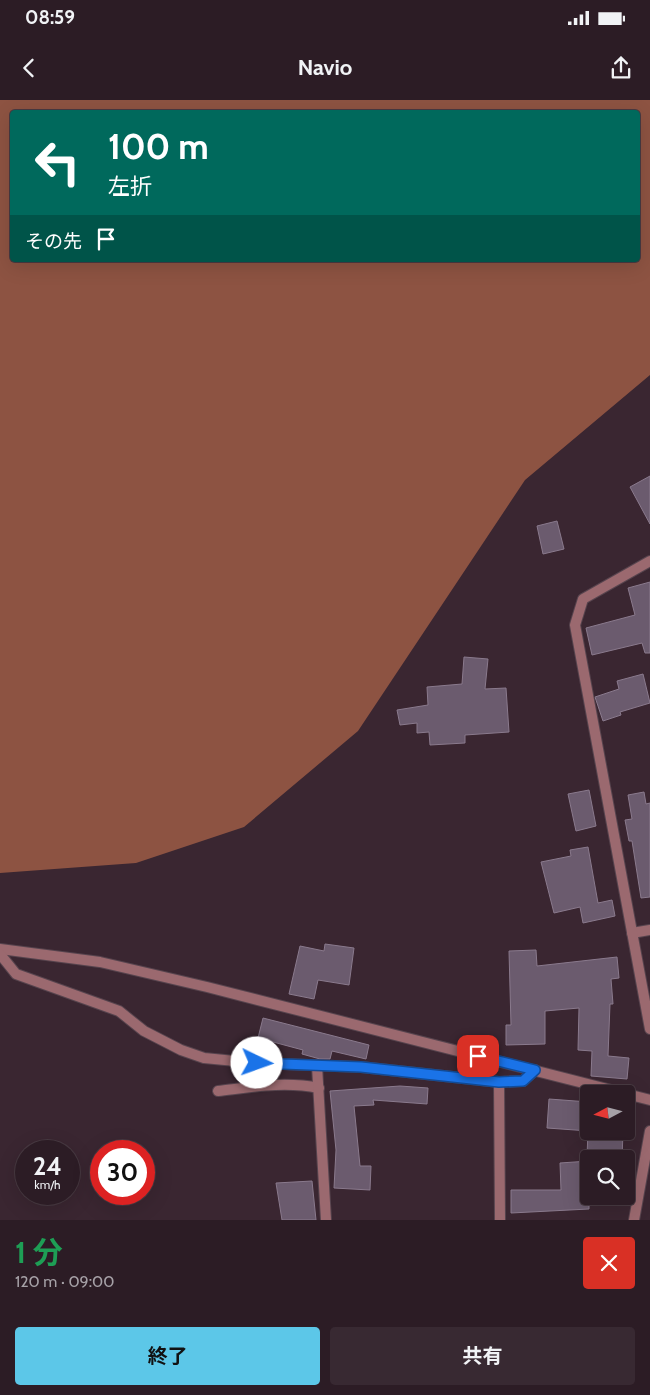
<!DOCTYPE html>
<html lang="ja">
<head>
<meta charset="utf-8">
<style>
  :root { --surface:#2c1c25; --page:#382932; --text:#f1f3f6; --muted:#a6a1a7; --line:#483a42; --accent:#5cc7e8 }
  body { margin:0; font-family:Cabin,"Noto Sans JP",sans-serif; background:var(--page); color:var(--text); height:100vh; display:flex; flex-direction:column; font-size:19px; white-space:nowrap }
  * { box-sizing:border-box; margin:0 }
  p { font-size:16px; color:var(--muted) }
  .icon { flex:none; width:28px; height:28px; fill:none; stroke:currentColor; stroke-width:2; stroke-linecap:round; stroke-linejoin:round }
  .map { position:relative; height:1120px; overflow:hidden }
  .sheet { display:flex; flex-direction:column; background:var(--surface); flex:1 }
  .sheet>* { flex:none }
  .top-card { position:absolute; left:10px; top:10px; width:630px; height:152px; border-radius:5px; box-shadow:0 5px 20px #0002,0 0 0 1px var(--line); background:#00695c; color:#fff; overflow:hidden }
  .needle { width:32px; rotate:263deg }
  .buttons { position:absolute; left:580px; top:985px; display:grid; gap:10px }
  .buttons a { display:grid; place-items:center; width:55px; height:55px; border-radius:5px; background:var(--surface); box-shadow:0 5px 20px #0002,0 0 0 1px var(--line); font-size:25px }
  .speed { position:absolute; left:15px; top:1040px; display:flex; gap:10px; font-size:25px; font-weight:700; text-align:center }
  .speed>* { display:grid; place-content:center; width:65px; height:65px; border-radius:50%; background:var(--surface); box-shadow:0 5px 20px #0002,0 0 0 1px var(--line); line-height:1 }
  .speed small { font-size:12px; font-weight:400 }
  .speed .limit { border:8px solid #d22; background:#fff; color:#111 }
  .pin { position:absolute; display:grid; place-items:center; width:42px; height:42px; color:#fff; margin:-21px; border-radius:10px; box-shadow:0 2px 8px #0006 }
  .me { position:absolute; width:55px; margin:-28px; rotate:93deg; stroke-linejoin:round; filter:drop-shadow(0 0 4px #0008) }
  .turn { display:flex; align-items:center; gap:18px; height:105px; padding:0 15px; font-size:22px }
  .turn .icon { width:65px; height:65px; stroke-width:2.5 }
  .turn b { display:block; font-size:35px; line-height:42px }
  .then { display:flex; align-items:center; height:48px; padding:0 15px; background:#0003; gap:10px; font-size:19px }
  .round { display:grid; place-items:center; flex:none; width:52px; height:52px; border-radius:5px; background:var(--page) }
  .overview { display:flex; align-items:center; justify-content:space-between; height:85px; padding:0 15px }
  h1 { font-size:30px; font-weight:700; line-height:38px; color:#1e9e55 }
  .cta { display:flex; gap:10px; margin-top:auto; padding:10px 15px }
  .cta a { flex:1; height:58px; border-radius:5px; background:var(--accent); color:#111; font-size:20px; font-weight:700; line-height:58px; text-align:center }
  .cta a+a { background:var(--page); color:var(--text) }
  .status { display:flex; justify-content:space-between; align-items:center; height:35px; padding:0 25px; background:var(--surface); direction:ltr }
  .status svg { height:14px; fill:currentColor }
  header { display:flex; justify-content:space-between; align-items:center; height:65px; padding:0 15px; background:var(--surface); font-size:22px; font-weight:700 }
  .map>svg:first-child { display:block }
  .forest { fill:#8d5342; fill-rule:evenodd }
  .building { fill:#6b5b6e; stroke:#8a7a8d }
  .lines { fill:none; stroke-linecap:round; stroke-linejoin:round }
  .service-casing { stroke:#57444e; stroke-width:12 }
  .minor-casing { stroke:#57444e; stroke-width:12 }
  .service { stroke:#9b696f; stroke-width:10 }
  .minor { stroke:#9b696f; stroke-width:10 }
  .route-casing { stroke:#114b97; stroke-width:12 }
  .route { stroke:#1a73e8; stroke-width:9 }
</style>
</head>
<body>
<div class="status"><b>08:59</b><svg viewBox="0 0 49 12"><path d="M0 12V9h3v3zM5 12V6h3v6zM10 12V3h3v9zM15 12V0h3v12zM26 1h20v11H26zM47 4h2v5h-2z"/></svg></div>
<header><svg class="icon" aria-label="back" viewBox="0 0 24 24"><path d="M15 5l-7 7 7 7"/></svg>Navio<svg class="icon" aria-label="share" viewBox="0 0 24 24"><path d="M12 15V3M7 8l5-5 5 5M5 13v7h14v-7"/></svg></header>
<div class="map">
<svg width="650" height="1120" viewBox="0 0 650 1120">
  <rect width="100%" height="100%" fill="#3a2631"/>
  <!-- forest -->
  <path class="forest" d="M0,0H650V275L525,380L358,631L244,727L136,763L0,773ZM12,12H638V160H12Z"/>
  <!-- building -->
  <g class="building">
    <polygon points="650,376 650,424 630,387"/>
    <polygon points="557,421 564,449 543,454 537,426"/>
    <polygon points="650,482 650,553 645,553 642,543 592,555 586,528 635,515 628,488"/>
    <polygon points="464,557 488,559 485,589 506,588 509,632 465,635 465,643 430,645 429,632 417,633 417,623 400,625 397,610 428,605 427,587 462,584"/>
    <polygon points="643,574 650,603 620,612 621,615 603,621 595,597 619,589 617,581"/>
    <polygon points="589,690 596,726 576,731 568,694"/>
    <polygon points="644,692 646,704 650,703 650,797 641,798 632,741 629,741 625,720 632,719 628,695"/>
    <polygon points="588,747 598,803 612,800 615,816 583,823 580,807 554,813 541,762 571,756 570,750"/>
    <polygon points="325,844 354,848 349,885 318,880 314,899 289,894 300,846 324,851"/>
    <polygon points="536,850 537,866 617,857 619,878 611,879 613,904 610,904 608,956 629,958 627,979 591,976 592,951 578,950 579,908 545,911 545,944 506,945 506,925 511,925 509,851"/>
    <polygon points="263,918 369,945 366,959 332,951 330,959 320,959 302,954 303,950 258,938"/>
    <polygon points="400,986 428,988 427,1004 373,1000 374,1005 354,1006 360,1066 371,1066 370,1090 334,1088 336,1050 330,991"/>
    <polygon points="549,999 589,1002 589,1031 547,1028"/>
    <polygon points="588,1031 623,1032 622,1059 587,1057"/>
    <polygon points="589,1061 589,1109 511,1113 511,1090 561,1090 560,1063"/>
    <polygon points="312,1081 316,1120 282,1120 276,1083"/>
  </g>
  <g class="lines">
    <!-- service casing -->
    <g class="service-casing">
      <g id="service">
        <polyline points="632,833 650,830"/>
        <path d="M218,991C252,987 284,981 319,988"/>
      </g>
    </g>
    <!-- minor casing -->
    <g class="minor-casing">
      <g id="minor">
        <polyline points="650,461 583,499 575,525 650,929"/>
        <polyline points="0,849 100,862 207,887 650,1000"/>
        <polyline points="0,854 16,874 119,911 144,931 181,950 204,958 257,963 361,967 499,982 523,981 535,970"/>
        <polyline points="317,966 326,1120"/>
        <polyline points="499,982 500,1120"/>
        <polyline points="634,1120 650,1031"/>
      </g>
    </g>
    <!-- service -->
    <use href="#service" class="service"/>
    <!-- minor -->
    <use href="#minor" class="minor"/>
  </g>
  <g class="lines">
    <!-- route casing -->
    <g class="route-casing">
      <polyline id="route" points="257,963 361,967 499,982 523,981 535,970 478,956"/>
    </g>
    <!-- route -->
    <use href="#route" class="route"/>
  </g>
</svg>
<div class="buttons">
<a><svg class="needle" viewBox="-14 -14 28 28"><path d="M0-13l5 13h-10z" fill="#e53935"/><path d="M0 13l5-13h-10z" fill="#a6a1a7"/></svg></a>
<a><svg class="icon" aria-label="search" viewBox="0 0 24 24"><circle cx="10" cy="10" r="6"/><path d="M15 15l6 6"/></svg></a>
</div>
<div class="speed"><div>24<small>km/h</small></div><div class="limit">30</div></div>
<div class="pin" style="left:478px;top:956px;background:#d93025"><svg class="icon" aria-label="arrive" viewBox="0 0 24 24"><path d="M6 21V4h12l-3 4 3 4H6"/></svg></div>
<svg class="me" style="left:257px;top:963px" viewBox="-20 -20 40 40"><circle r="19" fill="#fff"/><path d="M0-13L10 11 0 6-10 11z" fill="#1a73e8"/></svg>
<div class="top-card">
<div class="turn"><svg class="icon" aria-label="left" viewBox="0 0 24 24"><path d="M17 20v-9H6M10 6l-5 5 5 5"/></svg><div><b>100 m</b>左折</div></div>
<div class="then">その先<svg class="icon" aria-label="arrive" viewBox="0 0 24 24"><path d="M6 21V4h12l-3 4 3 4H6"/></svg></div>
</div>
</div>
<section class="sheet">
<div class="overview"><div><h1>1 分</h1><p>120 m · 09:00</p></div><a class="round" style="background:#d93025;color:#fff"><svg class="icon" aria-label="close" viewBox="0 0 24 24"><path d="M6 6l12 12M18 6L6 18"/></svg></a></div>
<div class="cta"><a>終了</a><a>共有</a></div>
</section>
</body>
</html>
